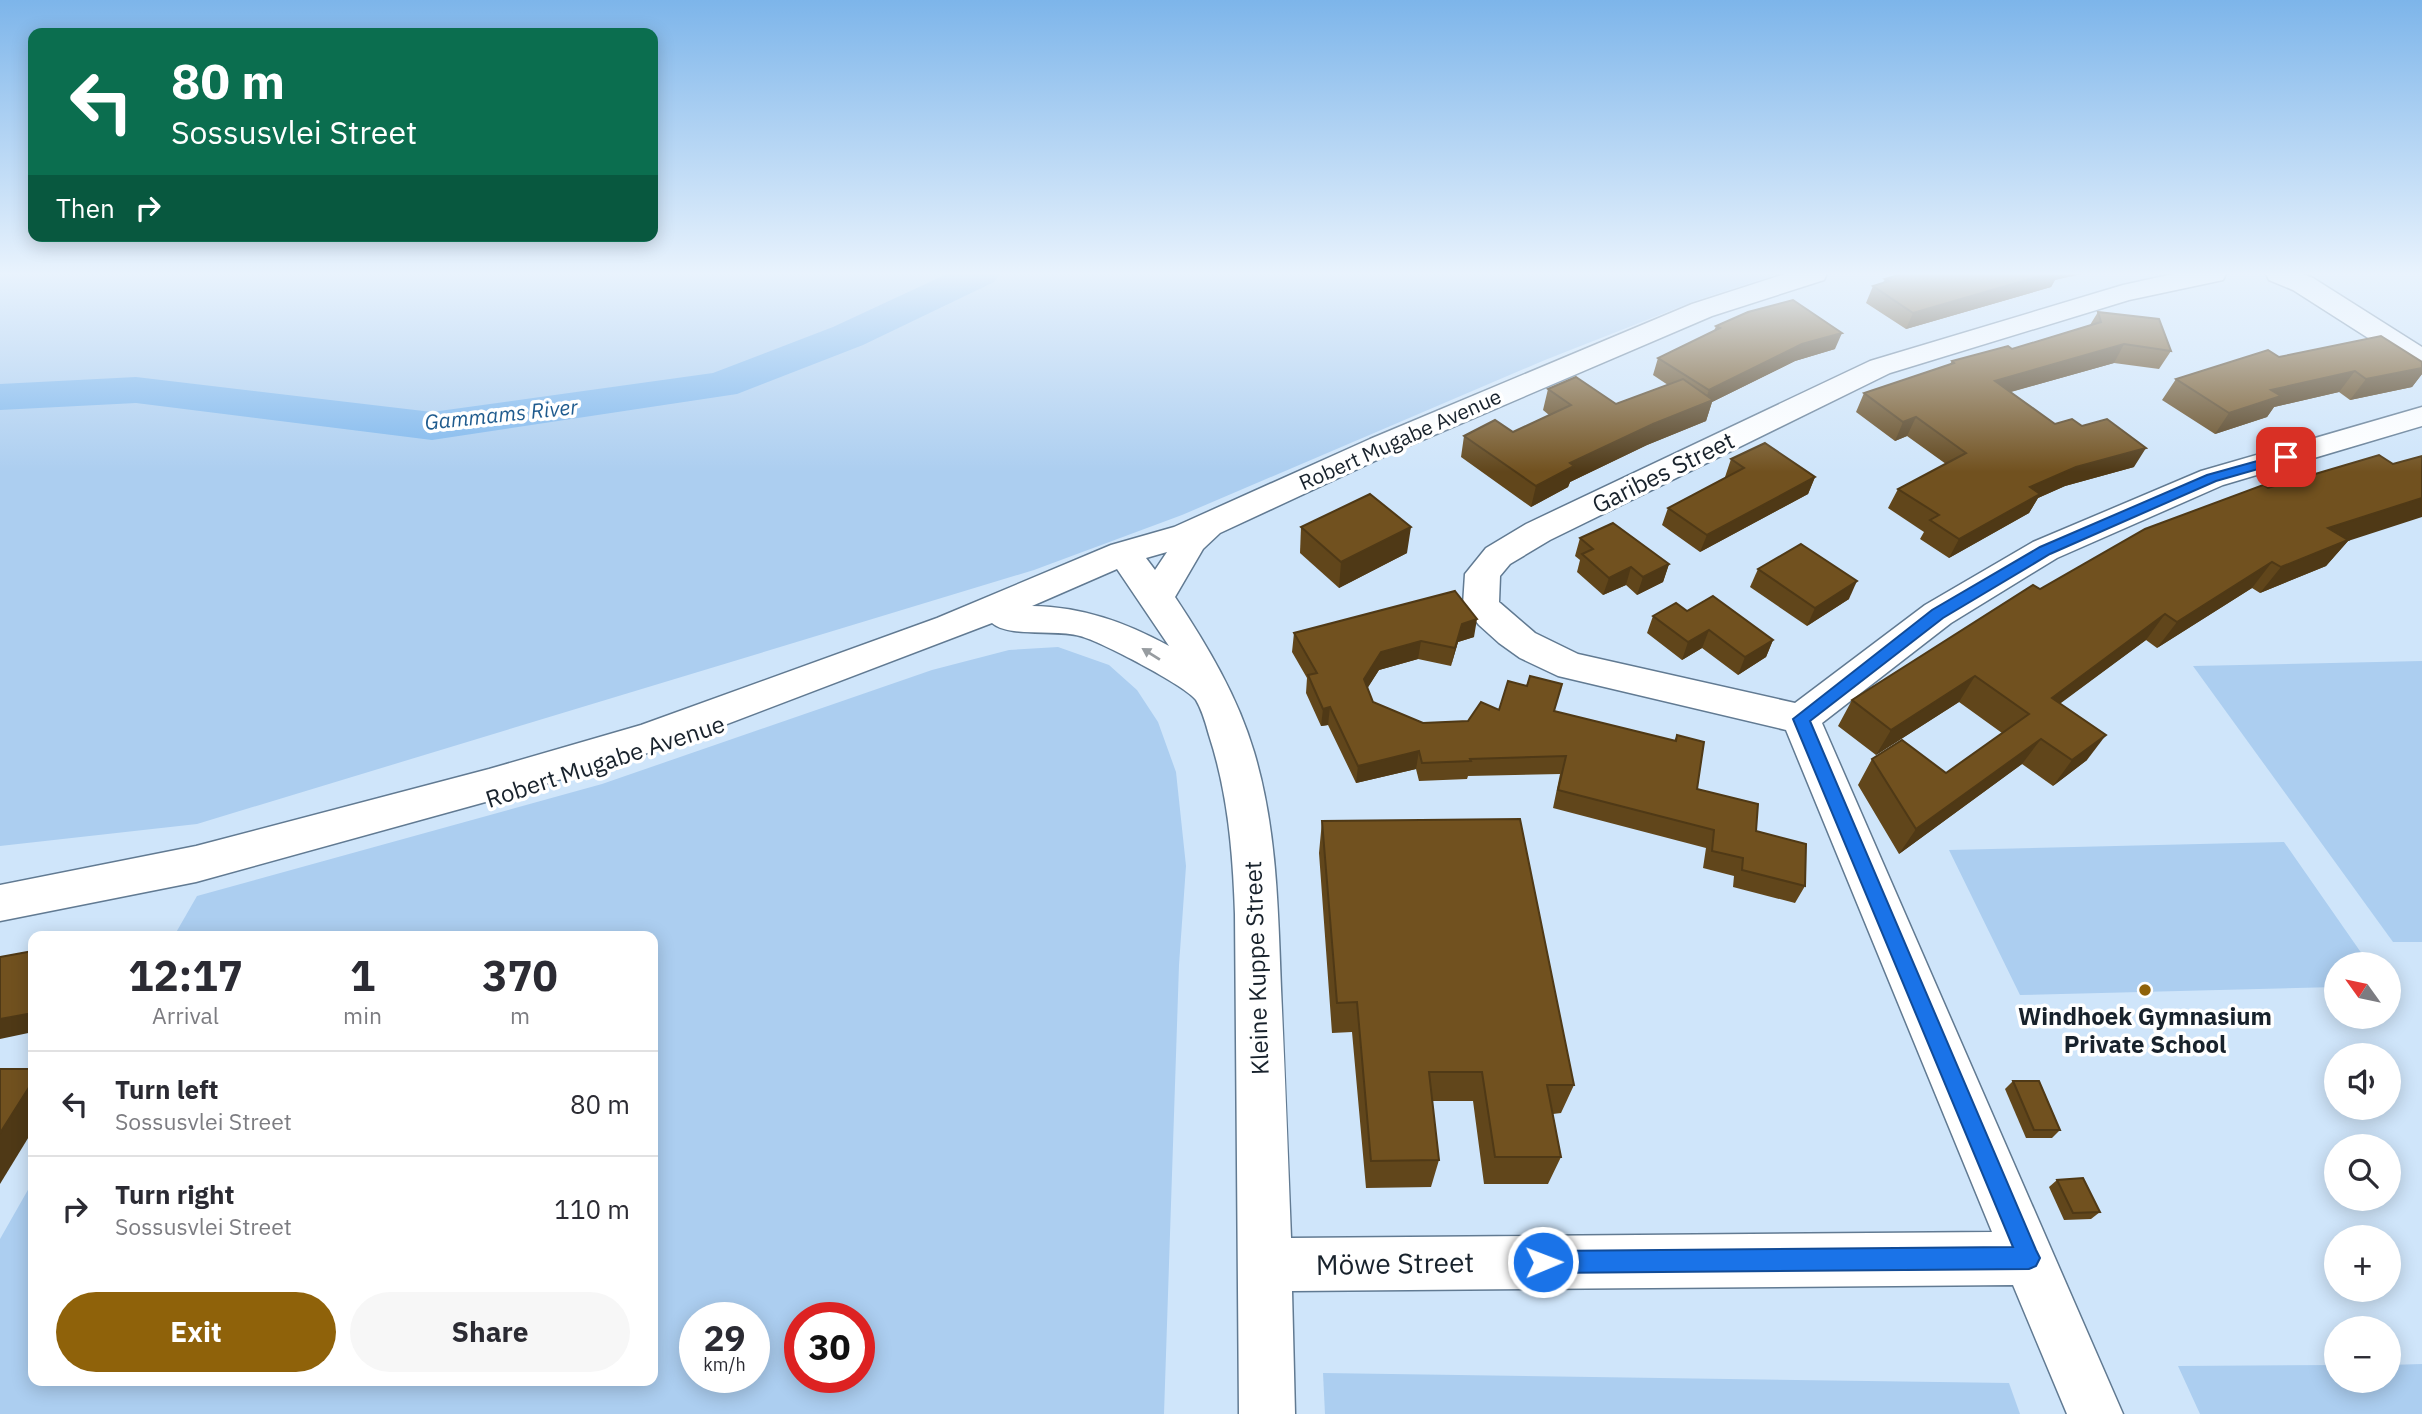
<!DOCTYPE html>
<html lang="en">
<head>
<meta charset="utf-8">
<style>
  :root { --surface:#fff; --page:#f7f7f7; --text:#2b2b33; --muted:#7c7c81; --line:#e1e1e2; --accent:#8f620a }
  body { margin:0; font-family:"IBM Plex Sans",sans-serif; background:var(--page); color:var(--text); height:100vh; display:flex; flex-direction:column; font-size:26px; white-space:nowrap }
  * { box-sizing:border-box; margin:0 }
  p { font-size:23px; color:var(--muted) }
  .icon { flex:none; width:38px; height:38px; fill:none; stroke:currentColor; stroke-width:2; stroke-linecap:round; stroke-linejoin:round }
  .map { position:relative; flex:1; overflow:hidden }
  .drawer { position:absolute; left:28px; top:931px; width:630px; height:455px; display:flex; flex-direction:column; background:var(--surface); border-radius:14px; box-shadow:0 4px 18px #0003 }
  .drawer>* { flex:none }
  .banner { position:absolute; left:28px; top:28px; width:630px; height:214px; border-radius:14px; box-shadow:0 4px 18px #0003; background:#0b6e4f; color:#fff; overflow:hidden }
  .needle { width:46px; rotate:303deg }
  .controls { position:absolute; left:2324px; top:952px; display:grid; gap:14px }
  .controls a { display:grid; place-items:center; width:77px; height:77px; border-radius:50%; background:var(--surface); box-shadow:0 4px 18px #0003; font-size:35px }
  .speed { position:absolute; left:679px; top:1302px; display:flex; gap:14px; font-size:35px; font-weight:700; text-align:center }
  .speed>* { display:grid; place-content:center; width:91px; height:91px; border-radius:50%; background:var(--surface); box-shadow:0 4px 18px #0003; line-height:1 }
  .speed small { font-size:18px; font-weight:400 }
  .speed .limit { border:10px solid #d22; background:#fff; color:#111 }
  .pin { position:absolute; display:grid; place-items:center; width:60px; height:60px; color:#fff; margin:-30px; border-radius:14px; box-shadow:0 4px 10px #0006 }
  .me { position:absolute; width:77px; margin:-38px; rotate:89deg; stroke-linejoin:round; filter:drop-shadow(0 0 5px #0008) }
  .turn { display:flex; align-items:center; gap:24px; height:147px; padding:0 28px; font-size:32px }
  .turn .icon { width:91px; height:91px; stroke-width:2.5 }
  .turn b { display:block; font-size:49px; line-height:60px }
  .then { display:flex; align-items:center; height:66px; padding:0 28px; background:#0003; gap:14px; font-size:26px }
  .eta { display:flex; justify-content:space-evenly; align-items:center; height:119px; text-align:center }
  .eta b { font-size:42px; font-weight:700; line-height:49px }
  .primary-button { display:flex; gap:14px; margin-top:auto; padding:14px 28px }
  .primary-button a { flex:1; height:80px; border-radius:42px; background:var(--accent); color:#fff; font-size:28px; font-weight:700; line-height:80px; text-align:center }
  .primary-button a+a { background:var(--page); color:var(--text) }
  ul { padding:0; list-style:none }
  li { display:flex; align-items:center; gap:21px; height:105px; padding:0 28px; border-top:2px solid var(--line) }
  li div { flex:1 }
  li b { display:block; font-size:26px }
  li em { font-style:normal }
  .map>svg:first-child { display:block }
  .green { fill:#accef0; fill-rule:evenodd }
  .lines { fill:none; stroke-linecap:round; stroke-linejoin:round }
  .river { fill:#7db6ec; fill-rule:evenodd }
  .minor-casing { stroke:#617a92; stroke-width:3 }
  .minor { fill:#fff; fill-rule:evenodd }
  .wall { fill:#61461b }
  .shaded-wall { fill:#4f3916 }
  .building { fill:#71511f; stroke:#4f3916; stroke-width:2 }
  .oneway { fill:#979ca0 }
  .route { fill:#1a73e8; stroke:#114b97; stroke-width:2 }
  .poi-dot { fill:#8f620a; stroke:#fff; stroke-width:2.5 }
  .labels { text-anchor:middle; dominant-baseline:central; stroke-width:7; stroke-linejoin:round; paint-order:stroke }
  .far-water-label { font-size:21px; font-style:italic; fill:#1f5b8e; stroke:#fff }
  .far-street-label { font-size:21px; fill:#18222c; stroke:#fff }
  .street-label { font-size:24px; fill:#18222c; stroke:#fff }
  .poi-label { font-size:24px; font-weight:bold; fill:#18222c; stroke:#fff }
  .near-street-label { font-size:28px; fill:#18222c; stroke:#fff }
</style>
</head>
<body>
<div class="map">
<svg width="2422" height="1414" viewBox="0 0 2422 1414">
  <rect width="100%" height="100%" fill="#cfe5fa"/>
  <!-- green -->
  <g class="green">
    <polygon points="0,274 1778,274 1695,301 1545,360 1182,515 1034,570 197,824 0,846"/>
    <path d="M1058,647L1109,665L1137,690L1158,722L1176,772L1186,866L1179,965L1164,1414H0V1239L33,1181V1381H653V936H174L197,896L602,784L932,670L1009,650ZM695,1318H754V1377H695ZM800,1318H859V1377H800Z"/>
    <polygon points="2422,661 2422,942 2393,942 2193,666"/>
    <polygon points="2284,842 2369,964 2336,964 2336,987 2020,995 1949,850"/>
    <polygon points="2422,1364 2422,1414 2200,1414 2178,1366 2336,1365 2336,1381 2389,1381 2389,1365"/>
    <polygon points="1323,1373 2009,1383 2020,1414 1325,1414"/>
  </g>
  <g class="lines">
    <!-- river -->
    <polygon class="river" points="947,274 1000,274 994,282 863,345 737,394 432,440 136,403 0,410 0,384 136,377 432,412 713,373 833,327"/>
    <!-- minor casing -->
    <g class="minor-casing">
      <g id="minor">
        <path d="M1785,274H1827L1824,280L1712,316L1392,453L1220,533L1203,549L1175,597C1207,645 1238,697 1254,752C1277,829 1278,909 1281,989C1285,1072 1288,1155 1291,1238L1992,1232L1786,730L1558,676L1520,658L1499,643L1479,625L1463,605L1465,574L1486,548L1526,524L1870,361L2123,285L2173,274H2226L2223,280L2129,300L1890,373L1550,540L1510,564L1500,576L1499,602L1535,633L1578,654L1795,703L1925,605L2033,542L2201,471L2422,407V426L2223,485L2057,558L1951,623L1822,723L2123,1414H2067L2013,1285L1292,1291L1295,1414H1239L1235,914C1233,853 1228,793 1209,735C1206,724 1202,710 1196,700C1186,686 1100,641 1080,636C1056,629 1009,638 992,623L664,748L489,801L196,882L0,921V885L196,846L489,769L641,725L937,618L1111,545L1174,527L1370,439L1692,304ZM1167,552L1155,570L1146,558ZM1117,569L1169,646C1125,622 1083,607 1032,606Z"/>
        <polygon points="2266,274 2303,274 2313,278 2422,347 2422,369 2412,366 2293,290 2269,280"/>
      </g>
    </g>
    <!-- minor -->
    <use href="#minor" class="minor"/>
  </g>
  <!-- wall -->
  <g class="wall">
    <polygon points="1885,279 2055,280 2051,287 1906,329 1866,303 1873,286 1883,283"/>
    <polygon points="2098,312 2171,351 2159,369 2114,363 2011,392 2055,424 2134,467 2065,486 2038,498 2029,513 1949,558 1920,539 1924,532 1888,508 1898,489 1946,464 1907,436 1895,441 1856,412 1864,393 1950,364 1952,361 2012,349 2090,325"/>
    <polygon points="1716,326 1835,349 1795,361 1712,402 1706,421 1647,445 1570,482 1568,487 1531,507 1461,457 1464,436 1513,432 1549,415 1543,410 1548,389 1616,404 1668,385 1653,375 1658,358 1714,331"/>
    <polygon points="2279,357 2422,362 2422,374 2412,387 2350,400 2339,392 2274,407 2267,417 2215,434 2162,400 2176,379"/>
    <polygon points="1731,459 1815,477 1808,494 1700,552 1662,525 1668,508 1726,478 1725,477"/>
    <polygon points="1301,527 1407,553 1339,588 1300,553"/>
    <polygon points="1580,538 1669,564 1663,582 1637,595 1626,585 1603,595 1577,572 1580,560 1575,556"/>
    <polygon points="2348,541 2326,566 2260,593 2252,588 2157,648 2146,640 2060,703 2087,760 2053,786 2022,764 1899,854 1858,785 1872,759 1946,773 2002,733 1959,702 1876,755 1838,726 1852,700 2040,589"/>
    <polygon points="1758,569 1849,599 1807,626 1750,587"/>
    <polygon points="1687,611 1773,640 1766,657 1738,675 1702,648 1682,660 1647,633 1653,616"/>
    <polygon points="1294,633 1474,637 1458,642 1451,666 1418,659 1379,670 1367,688 1373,702 1423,723 1468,721 1499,710 1554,711 1674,741 1677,735 1697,789 1756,831 1805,886 1795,903 1733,887 1734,876 1703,868 1706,848 1553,808 1560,774 1468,776 1467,779 1419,781 1416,769 1356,783 1328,725 1321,726 1306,693 1307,678 1292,652"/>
    <polygon points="1322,821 1574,1085 1561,1113 1553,1114 1561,1157 1548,1184 1484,1184 1473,1101 1432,1101 1439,1160 1431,1187 1366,1188 1352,1032 1332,1033 1319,853"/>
    <polygon points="2013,1081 2060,1130 2052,1138 2026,1138 2005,1089"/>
    <polygon points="2057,1180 2100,1212 2091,1219 2064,1220 2049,1187"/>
  </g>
  <!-- shaded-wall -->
  <g class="shaded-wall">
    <polygon points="2047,274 2082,274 2055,280 2051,287 1906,329 1913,313"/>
    <polygon points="1842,333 1835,349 1795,361 1712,402 1706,421 1647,445 1570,482 1568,487 1531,507 1536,486 1570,463 1653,424 1704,404 1709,390 1802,344"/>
    <polygon points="2124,344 2114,363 1985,399 1995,381"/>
    <polygon points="2422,368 2422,374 2412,387 2350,400 2366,379"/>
    <polygon points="2355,371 2339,392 2274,407 2267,417 2215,434 2229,413 2271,390"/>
    <polygon points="1916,417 1907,436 1895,441 1903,422"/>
    <polygon points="2146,448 2134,467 2065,486 2038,498 2029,513 1949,558 1959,539 2030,487 2076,467"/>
    <polygon points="1815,477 1808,494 1700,552 1707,535"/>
    <polygon points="2422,498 2422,517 2348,541 2326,566 2260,593 2281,567 2328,528"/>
    <polygon points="1411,527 1407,553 1339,588 1341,562"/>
    <polygon points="2272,562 2252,588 2157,648 2177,622"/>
    <polygon points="1669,564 1663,582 1637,595 1643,577"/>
    <polygon points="1631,567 1626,585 1603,595 1609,578"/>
    <polygon points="1857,581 1849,599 1807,626 1815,608"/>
    <polygon points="2165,614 2146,640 2034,723 2052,698"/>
    <polygon points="1477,619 1474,637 1458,642 1451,666 1455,648 1462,624"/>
    <polygon points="1709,630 1702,648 1682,660 1688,642"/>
    <polygon points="1773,640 1766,657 1738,675 1745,657"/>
    <polygon points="1421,641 1418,659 1379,670 1362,697 1364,679 1381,652"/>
    <polygon points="1975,676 1959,702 1876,755 1891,730"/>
    <polygon points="1330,707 1328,725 1321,726 1323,709"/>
    <polygon points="2106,735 2087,760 2053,786 2072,760"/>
    <polygon points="2041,739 2022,764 1899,854 1916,829"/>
    <polygon points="1419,751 1416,769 1356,783 1358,766"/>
    <polygon points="33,1013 33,1032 0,1039 0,1019"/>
    <polygon points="33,1081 33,1130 0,1184 0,1133"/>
  </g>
  <!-- building -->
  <g class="building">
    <polygon points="1902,274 2047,274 1913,313 1873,286 1889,281 1885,279"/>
    <polygon points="1793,300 1842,333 1802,344 1709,390 1658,358 1720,328 1716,326 1748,312"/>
    <polygon points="2098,312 2159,319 2171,351 2124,344 1995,381 2055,424 2072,419 2082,426 2107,419 2146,448 2076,467 2030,487 2040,494 1959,539 1930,520 1939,515 1898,489 1966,453 1916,417 1903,422 1864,393 1954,363 1952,361 2008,346 2012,349 2101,322"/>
    <polygon points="2381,336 2422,362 2422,368 2366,379 2355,371 2271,390 2281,396 2229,413 2176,379 2268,350 2279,357"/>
    <polygon points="1576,377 1616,404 1683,379 1713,400 1653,424 1570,463 1574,466 1536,486 1464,436 1495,420 1513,432 1571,405 1548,389"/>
    <polygon points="1765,443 1815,477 1707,535 1668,508 1744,468 1731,459"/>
    <polygon points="2379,455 2393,464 2422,456 2422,498 2328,528 2348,540 2281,567 2272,562 2177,622 2165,614 2052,698 2106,735 2072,760 2041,739 1916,829 1872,759 1902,740 1946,773 2029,714 1975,676 1891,730 1852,700 2033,585 2040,589 2145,529 2263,485 2268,488"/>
    <polygon points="1370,494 1411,527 1341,562 1301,527"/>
    <polygon points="1613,523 1669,564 1643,577 1631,567 1609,578 1582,554 1593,549 1580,538"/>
    <polygon points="1801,544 1857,581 1815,608 1758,569"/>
    <polygon points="1455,591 1477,619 1462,624 1455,648 1421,641 1381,652 1364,679 1373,702 1423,723 1468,721 1481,702 1499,710 1508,681 1527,686 1530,676 1562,684 1554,711 1676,741 1677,735 1704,742 1697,789 1758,804 1756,831 1806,844 1805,886 1742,870 1743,858 1712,851 1714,830 1558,790 1566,756 1470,759 1471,761 1422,763 1419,751 1358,766 1330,707 1323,709 1308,675 1317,673 1294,633"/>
    <polygon points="1713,596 1773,640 1745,657 1709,630 1688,642 1653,616 1676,603 1687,611"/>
    <polygon points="1520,819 1574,1085 1547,1085 1561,1157 1495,1157 1482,1072 1429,1072 1439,1160 1371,1161 1357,1002 1337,1003 1322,821"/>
    <polygon points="134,933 133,936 115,936"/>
    <polygon points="33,951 33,1013 0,1019 0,957"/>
    <polygon points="0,1069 33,1069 33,1081 0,1133"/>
    <polygon points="2013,1081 2039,1081 2060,1130 2034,1130"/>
    <polygon points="2083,1178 2100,1212 2073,1213 2057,1180"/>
  </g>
  <!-- one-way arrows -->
  <defs><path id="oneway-solid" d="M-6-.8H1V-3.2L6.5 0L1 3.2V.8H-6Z" transform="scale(1.75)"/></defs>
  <use class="oneway" href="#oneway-solid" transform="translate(1151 654) rotate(-148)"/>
  <!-- sky -->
  <linearGradient id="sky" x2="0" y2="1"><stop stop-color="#7db5ea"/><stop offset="0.58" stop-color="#e9f3fd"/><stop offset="1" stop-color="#e9f3fd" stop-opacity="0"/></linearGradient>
  <rect width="2422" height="472" fill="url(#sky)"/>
  <!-- route -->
  <polygon class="route" points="2286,453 2290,454 2290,460 2216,481 2050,554 1943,618 1810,721 2036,1250 2040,1258 2036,1266 2029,1269 1543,1273 1535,1270 1532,1262 1535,1254 1543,1251 2013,1247 1793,719 1932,610 2040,547 2207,475"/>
  <!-- markers -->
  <circle class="poi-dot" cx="2145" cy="990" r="7"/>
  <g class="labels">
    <!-- far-water labels -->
    <g class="far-water-label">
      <text transform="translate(501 414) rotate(-6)">Gammams River</text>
    </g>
    <!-- far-street labels -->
    <g class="far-street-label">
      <text transform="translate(1400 439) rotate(-24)">Robert Mugabe Avenue</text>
    </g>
    <!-- street labels -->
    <g class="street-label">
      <text transform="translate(1663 472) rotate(-26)">Garibes Street</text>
      <text transform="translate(605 761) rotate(-18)">Robert Mugabe Avenue</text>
      <text transform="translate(1256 968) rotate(-92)">Kleine Kuppe Street</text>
    </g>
    <!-- poi labels -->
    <g class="poi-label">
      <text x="2145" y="1016">Windhoek Gymnasium<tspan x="2145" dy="28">Private School</tspan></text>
    </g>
    <!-- near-street labels -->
    <g class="near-street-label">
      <text transform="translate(1395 1263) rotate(-1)">Möwe Street</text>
    </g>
  </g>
</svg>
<div class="controls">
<a><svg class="needle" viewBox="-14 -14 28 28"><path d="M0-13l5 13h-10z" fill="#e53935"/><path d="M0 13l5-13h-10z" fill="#7c7c81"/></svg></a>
<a><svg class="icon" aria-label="sound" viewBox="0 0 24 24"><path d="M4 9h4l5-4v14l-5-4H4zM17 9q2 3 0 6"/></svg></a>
<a><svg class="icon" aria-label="search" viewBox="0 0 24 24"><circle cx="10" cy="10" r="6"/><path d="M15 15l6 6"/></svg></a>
<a>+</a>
<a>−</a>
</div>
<div class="speed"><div>29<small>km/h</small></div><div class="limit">30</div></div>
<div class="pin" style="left:2286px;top:457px;background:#d93025"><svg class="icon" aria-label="arrive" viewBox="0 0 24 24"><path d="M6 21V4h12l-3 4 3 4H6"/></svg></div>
<svg class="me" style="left:1543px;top:1262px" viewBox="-20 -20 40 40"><circle r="17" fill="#1a73e8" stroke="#fff" stroke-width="3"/><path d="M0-11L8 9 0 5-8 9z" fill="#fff"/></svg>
<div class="banner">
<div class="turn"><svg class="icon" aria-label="left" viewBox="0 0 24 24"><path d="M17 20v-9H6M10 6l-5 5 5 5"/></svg><div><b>80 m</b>Sossusvlei Street</div></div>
<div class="then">Then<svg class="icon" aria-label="right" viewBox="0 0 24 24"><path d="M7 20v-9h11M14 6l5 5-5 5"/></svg></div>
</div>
<section class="drawer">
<div class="eta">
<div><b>12:17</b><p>Arrival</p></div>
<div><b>1</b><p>min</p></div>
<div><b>370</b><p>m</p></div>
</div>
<ul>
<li><svg class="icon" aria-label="left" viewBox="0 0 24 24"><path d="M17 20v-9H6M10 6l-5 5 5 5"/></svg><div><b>Turn left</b><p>Sossusvlei Street</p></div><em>80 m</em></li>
<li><svg class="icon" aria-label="right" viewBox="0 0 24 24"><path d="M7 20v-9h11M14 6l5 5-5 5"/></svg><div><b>Turn right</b><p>Sossusvlei Street</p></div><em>110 m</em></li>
</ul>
<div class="primary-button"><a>Exit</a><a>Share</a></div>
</section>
</div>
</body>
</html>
